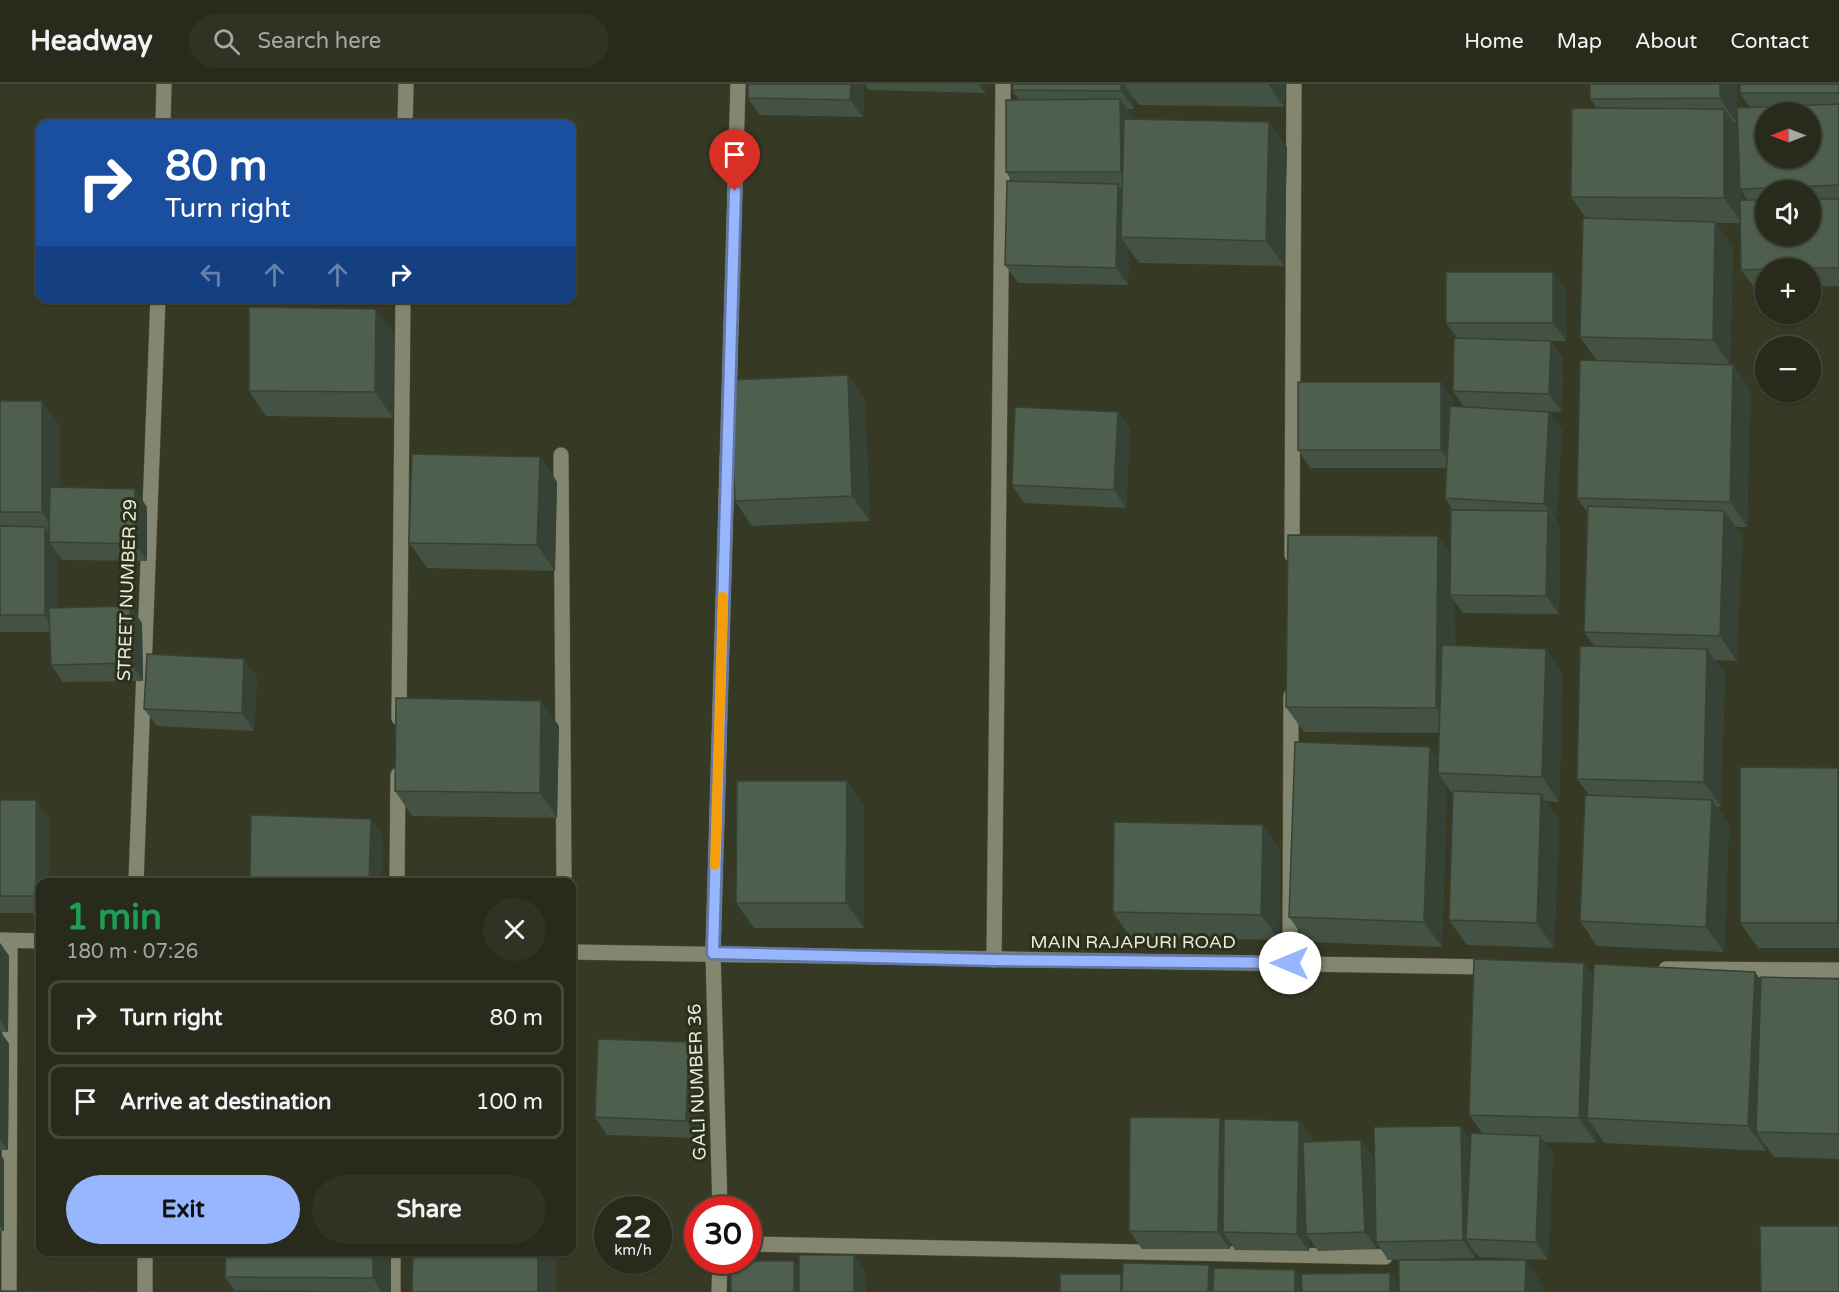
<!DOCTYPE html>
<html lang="en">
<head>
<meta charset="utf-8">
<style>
  :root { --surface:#282b1b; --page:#303324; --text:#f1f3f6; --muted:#a5a7a3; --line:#44473a; --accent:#98b6fd }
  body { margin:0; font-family:"Varela Round",sans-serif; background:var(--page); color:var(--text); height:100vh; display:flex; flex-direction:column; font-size:22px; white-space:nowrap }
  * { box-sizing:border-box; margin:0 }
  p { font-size:20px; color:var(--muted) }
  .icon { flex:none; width:33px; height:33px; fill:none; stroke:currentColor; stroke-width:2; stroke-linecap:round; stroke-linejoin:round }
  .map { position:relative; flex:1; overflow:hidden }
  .panel { position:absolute; left:36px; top:794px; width:540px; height:378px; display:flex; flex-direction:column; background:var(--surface); border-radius:12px; box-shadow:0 2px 4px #0004,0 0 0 2px var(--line) }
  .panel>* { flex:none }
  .top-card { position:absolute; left:36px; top:36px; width:540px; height:183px; border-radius:12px; box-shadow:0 2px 4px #0004,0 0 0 2px var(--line); background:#1a4fa0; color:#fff; overflow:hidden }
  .needle { width:39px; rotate:270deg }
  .fabs { position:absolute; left:1755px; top:18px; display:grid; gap:12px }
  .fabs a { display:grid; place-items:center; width:66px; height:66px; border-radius:50%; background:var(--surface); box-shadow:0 2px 4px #0004,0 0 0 2px var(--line); font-size:30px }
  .speed { position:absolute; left:594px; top:1112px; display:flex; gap:12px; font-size:30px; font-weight:700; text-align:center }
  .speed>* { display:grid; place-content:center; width:78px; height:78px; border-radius:50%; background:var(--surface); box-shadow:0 2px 4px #0004,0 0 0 2px var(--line); line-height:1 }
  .speed small { font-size:15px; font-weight:400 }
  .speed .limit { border:9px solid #d22; background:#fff; color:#111 }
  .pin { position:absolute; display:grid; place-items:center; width:51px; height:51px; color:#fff; margin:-62px -26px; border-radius:50% 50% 50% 0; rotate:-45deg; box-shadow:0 0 6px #0007 }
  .pin .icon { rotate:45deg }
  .me { position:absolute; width:66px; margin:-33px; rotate:270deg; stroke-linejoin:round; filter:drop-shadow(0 0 4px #0008) }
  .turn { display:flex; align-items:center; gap:21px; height:126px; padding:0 30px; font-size:27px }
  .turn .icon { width:78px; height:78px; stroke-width:2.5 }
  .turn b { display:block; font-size:42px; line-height:51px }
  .lanes { display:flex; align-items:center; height:57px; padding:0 30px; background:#0003; justify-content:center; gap:30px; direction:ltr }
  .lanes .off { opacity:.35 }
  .round { display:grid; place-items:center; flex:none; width:63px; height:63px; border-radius:32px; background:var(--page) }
  .summary { display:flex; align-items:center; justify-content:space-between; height:102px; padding:0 30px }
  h1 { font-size:36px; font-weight:800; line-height:45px; color:#1e9e55 }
  .action { display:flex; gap:12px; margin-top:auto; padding:12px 30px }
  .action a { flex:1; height:69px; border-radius:36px; background:var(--accent); color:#111; font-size:24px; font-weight:800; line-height:69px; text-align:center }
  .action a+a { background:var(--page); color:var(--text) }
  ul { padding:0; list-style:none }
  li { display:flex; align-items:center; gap:18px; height:75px; margin:0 12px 9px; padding:0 18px; border:3px solid var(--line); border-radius:12px }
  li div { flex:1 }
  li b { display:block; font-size:22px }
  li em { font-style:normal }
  header { display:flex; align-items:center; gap:36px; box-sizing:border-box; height:84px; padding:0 30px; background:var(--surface); border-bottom:2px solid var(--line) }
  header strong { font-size:28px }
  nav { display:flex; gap:33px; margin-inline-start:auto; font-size:21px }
  .search { width:420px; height:54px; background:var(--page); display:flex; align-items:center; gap:15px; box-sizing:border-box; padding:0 21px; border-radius:33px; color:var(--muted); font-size:22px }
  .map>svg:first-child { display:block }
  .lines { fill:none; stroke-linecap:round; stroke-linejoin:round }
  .minor-casing { stroke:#535543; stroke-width:16 }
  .minor { stroke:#848770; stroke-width:15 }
  .wall { fill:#435243; fill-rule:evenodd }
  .shaded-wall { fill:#374237 }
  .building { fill:#4e5f4e; stroke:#374237; stroke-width:1.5; fill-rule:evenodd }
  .route-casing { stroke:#6376a4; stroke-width:15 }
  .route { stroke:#98b6fd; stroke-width:10 }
  .slow { stroke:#f59e0b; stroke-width:10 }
  .labels { text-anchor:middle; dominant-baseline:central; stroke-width:6; stroke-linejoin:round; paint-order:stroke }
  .street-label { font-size:18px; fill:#e9ebde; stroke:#2c2f1a }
</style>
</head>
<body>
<header>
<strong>Headway</strong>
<div class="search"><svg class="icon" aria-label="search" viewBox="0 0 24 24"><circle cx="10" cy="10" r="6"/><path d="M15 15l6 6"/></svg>Search here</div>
<nav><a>Home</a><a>Map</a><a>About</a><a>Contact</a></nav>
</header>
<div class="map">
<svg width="1839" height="1208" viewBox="0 0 1839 1208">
  <rect width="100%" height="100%" fill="#363924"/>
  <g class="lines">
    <!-- minor casing -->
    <g class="minor-casing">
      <g id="minor">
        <polyline points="163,40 164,0"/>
        <polyline points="405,40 406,0"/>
        <polyline points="561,371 564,798"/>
        <polyline points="1292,471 1294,0"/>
        <polyline points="399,634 403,214"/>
        <polyline points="136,798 158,214"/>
        <polyline points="397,798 398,691"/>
        <polyline points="0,856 40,857"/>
        <polyline points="572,868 1492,883"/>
        <polyline points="994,876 1003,0"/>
        <polyline points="1290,879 1291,612"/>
        <polyline points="1666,885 1839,886"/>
        <polyline points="720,1125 713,869 738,0"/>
        <polyline points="748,1160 1385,1173"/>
        <polyline points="9,1208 10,857"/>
        <polyline points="145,1208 145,1167"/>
        <polyline points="393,1208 393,1167"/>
        <polyline points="719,1208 720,1176"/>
      </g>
    </g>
    <!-- minor -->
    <use href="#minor" class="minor"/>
  </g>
  <!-- wall -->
  <g class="wall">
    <polygon points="864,0 863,33 760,31 748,14"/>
    <polygon points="865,0 985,0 985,9 869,6"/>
    <polygon points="1013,0 1285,0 1284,23 1139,21 1134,15 1134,25 1127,25 1133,33 1133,35 1287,63 1284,182 1139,179 1129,165 1128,201 1018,199 1005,181 1012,97 1006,88 1019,16 1012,6"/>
    <path d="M1590,0H1737V24L1750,23L1740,9L1839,0V202L1810,203V184H1766V203H1754L1741,186V139H1716L1733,163L1730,281H1733L1750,306L1747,443H1735L1742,452L1737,577L1715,576L1725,590L1721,723H1717L1729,741L1724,868L1597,862L1580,837L1589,711L1577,695L1594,562L1584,548L1587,428L1577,414L1597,277L1580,253L1586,134L1571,113L1597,24L1590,15ZM1734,39H1737L1738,45ZM1766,106H1810V152H1766ZM1742,107L1747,116H1742Z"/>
    <polygon points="1566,206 1566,257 1549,257 1551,257 1563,275 1562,328 1537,327 1562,346 1556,437 1555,437 1560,445 1559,530 1463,529 1455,518 1455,561 1546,565 1563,590 1559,718 1546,717 1559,735 1554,864 1467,861 1449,836 1453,711 1447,702 1442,863 1307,858 1289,833 1430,663 1438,675 1439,649 1304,648 1286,623 1438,452 1451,471 1453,426 1445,414 1446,384 1310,384 1298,366 1453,316 1453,322 1463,322 1453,307 1457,254 1446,239"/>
    <polygon points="394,250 393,334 266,332 249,307"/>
    <polygon points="848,291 865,317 870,437 752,442 735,417"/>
    <polygon points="0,317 60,342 59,404 147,423 147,477 62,476 58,470 58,523 130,522 142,539 143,597 63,598 51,581 50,548 0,548"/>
    <polygon points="1118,328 1130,346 1126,424 1024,419 1012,401"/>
    <polygon points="540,373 557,398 555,487 427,484 409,459"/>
    <polygon points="257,593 254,647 157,642 144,625"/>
    <polygon points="559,642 557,734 412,732 395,707"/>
    <polygon points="1839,685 1839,864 1758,864 1740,839"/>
    <polygon points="847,697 864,722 864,844 754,844 736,819"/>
    <polygon points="0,716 49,734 49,798 40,798 40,829 0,829"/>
    <polygon points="1280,766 1279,856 1130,853 1113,828"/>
    <polygon points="0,859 9,872 8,948 1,948 9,960 8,1066 0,1066"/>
    <polygon points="1594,892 1761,896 1839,895 1839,1075 1774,1073 1766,1062 1766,1067 1604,1059 1597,1048 1596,1059 1545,1058 1553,1069 1548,1176 1479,1173 1475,1168 1475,1174 1388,1176 1377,1159 1377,1165 1318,1167 1310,1155 1309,1167 1235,1166 1231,1159 1230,1165 1142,1165 1129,1147 1220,1034 1224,1041 1312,1054 1312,1058 1361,1056 1373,1073 1376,1131 1461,1042 1471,1056 1482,1049 1469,1031"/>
    <polygon points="689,958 702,975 698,1054 607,1051 595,1033"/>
    <polygon points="0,1070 4,1076 4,1147 0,1147"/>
    <polygon points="391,1167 391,1208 227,1208 235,1207 225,1193"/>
  </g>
  <!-- shaded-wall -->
  <g class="shaded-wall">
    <polygon points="851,0 864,0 863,33 850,16"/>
    <polygon points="979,0 985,0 985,9"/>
    <polygon points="1121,0 1124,0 1134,15 1134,25 1121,7"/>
    <polygon points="1268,0 1285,0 1284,23"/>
    <polygon points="1720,0 1737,0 1737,39 1720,14"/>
    <polygon points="1120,15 1133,33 1134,106 1121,88"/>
    <polygon points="1724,25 1742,50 1740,105 1742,107 1742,139 1724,114"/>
    <polygon points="1269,38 1287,63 1284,182 1266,157"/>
    <polygon points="572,89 574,92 575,188 572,183"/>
    <polygon points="1118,100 1130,117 1121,153 1129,165 1128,201 1116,184"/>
    <polygon points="1715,138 1733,163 1730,281 1713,256"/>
    <polygon points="1553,188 1566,206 1566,257 1553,239"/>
    <polygon points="376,225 394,250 393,334 375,308"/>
    <polygon points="1551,257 1563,275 1562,328 1549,310"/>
    <polygon points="1733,281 1750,306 1747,443 1730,418"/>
    <polygon points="848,291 865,317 870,437 852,412"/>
    <polygon points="1441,298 1453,316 1453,384 1441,366"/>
    <polygon points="42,317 60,342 59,453 42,428"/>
    <polygon points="1118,328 1130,346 1126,424 1114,406"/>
    <polygon points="1549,328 1562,346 1556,437 1544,420"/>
    <polygon points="540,373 557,398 555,487 537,461"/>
    <polygon points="135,405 147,423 147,477 135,460"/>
    <polygon points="1548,427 1560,445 1559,530 1546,512"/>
    <polygon points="1724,427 1742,452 1737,577 1720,552"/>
    <polygon points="45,443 56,458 49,458 58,470 58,548 45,531"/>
    <polygon points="1438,452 1455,477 1450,511 1455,518 1454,649 1436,624"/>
    <polygon points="130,522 142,539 143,597 131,579"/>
    <polygon points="1546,565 1563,590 1559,718 1542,693"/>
    <polygon points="1707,565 1725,590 1721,723 1704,698"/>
    <polygon points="244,575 257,593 254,647 242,629"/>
    <polygon points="541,617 559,642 557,734 540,709"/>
    <polygon points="1430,663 1447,688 1438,689 1447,702 1442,863 1424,838"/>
    <polygon points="1838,684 1839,685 1839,840 1838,839"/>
    <polygon points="847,697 864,722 864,844 846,819"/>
    <polygon points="1541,710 1559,735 1554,864 1537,839"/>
    <polygon points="36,716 49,734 49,798 40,798 40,818 36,812"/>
    <polygon points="1712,716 1729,741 1724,868 1706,843"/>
    <polygon points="371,735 383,753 382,798 369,798"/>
    <polygon points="1263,741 1280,766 1279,856 1261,831"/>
    <polygon points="0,859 9,872 8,948 0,936"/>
    <polygon points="1584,879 1602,904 1587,1034 1597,1048 1596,1059 1579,1034"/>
    <polygon points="1755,888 1773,913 1756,1048 1766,1062 1766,1067 1748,1042"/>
    <polygon points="0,947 9,960 8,1066 0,1056"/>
    <polygon points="689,958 702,975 698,1054 686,1037"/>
    <polygon points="1220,1034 1232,1051 1223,1148 1231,1159 1230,1165 1218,1148"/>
    <polygon points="1299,1037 1312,1054 1310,1150 1306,1150 1310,1155 1309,1167 1297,1150"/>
    <polygon points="1461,1042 1473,1059 1466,1155 1475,1168 1475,1174 1463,1156"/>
    <polygon points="1540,1052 1553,1069 1548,1176 1536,1158"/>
    <polygon points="1361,1056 1373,1073 1377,1165 1365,1148"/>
    <polygon points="0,1070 4,1076 4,1147 0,1141"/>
    <polygon points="373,1167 391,1167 391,1208 382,1208 373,1194"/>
    <rect x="538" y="1167" width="18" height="41"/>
    <polygon points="854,1171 866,1189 866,1208 854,1208"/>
    <polygon points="1526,1176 1543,1202 1543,1208 1525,1208"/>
    <polygon points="794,1177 806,1194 806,1208 794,1208"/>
    <polygon points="1209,1181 1226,1206 1226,1208 1208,1208"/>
    <polygon points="1295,1186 1311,1208 1295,1208"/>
    <polygon points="1390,1189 1404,1208 1390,1208"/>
  </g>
  <!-- building -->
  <g class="building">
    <polygon points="748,0 851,0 850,16 748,14"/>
    <polygon points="1013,0 1121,0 1121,7 1012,6"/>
    <polygon points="1590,0 1720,0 1720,14 1590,15"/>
    <rect x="1740" y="0" width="99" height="9"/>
    <polygon points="1120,15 1121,88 1006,88 1006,16"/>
    <path d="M1839,20V101L1740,105L1737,24ZM1766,28H1810V74H1766Z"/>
    <polygon points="1572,24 1724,25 1724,114 1571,113"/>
    <polygon points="1124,35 1269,38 1266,157 1121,153"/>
    <polygon points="1007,97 1118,100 1116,184 1005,181"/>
    <polygon points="1810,115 1839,115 1839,184 1766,184 1766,185 1741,186 1740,116 1766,116 1766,152 1810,152"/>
    <polygon points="1583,134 1715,138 1713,256 1580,253"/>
    <rect x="1446" y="188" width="107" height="51"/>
    <polygon points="249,223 376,225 375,308 249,307"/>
    <polygon points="1454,254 1551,257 1549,310 1453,307"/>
    <polygon points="1580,276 1733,281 1730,418 1577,414"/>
    <polygon points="848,291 852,412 735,417 730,296"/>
    <rect x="1298" y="298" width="143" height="68"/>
    <rect x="0" y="317" width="42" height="111"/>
    <polygon points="1450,322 1549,328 1544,420 1445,414"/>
    <polygon points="1015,323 1118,328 1114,406 1012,401"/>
    <polygon points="412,370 540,373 537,461 409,459"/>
    <polygon points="50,403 135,405 135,460 49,458"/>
    <polygon points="1588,422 1724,427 1720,552 1584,548"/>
    <polygon points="1451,426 1548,427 1546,512 1450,511"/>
    <polygon points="0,442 45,443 45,531 0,531"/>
    <polygon points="1288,451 1438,452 1436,624 1286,623"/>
    <polygon points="130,522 131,579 51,581 49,524"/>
    <polygon points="1442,561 1546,565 1542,693 1438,689"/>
    <polygon points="1580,562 1707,565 1704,698 1577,695"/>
    <polygon points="147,570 244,575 242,629 144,625"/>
    <polygon points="396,614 541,617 540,709 395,707"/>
    <polygon points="1295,658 1430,663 1424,838 1289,833"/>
    <polygon points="1740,683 1838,684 1838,839 1740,839"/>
    <polygon points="737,697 847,697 846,819 736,819"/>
    <polygon points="1453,707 1541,710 1537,839 1449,836"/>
    <polygon points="1585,711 1712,716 1706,843 1580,837"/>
    <rect x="0" y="716" width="36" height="96"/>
    <polygon points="251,731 371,735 369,798 250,798"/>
    <polygon points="1114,738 1263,741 1261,831 1113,828"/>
    <polygon points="1474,875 1584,879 1579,1034 1469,1031"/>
    <polygon points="1594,880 1755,888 1748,1042 1587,1034"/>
    <polygon points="1761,893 1839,895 1839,1050 1756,1048"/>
    <polygon points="598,955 689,958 686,1037 595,1033"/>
    <polygon points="1130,1033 1220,1034 1218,1148 1129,1147"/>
    <polygon points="1224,1035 1299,1037 1297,1150 1223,1148"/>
    <polygon points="1461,1042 1463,1156 1376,1158 1374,1043"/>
    <polygon points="1471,1049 1540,1052 1536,1158 1466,1155"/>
    <polygon points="1361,1056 1365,1148 1306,1150 1303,1058"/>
    <polygon points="1760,1142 1839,1142 1839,1208 1761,1208"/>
    <polygon points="226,1167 373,1167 373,1194 225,1193"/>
    <polygon points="413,1167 538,1167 538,1208 412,1208"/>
    <rect x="799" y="1171" width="55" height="37"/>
    <polygon points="1399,1176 1526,1176 1525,1208 1399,1208"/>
    <rect x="731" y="1177" width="63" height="31"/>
    <polygon points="1123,1179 1209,1181 1208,1208 1122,1208"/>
    <polygon points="1214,1184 1295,1186 1295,1208 1213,1208"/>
    <polygon points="1390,1189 1390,1208 1302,1208 1301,1190"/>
    <rect x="1060" y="1190" width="61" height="18"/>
    <polygon points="0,1207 124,1208 0,1208"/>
    <polygon points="227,1207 372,1208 227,1208"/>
  </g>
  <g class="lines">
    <!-- route casing -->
    <g class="route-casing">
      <polyline id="route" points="735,107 713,869 994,876 1290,879"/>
    </g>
    <!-- route -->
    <use href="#route" class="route"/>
    <!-- slow -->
    <polyline class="slow" points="715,781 723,513"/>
  </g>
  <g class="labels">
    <!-- street labels -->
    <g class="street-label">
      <text transform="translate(127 506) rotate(-88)">STREET NUMBER 29</text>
      <text x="1133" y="858">MAIN RAJAPURI ROAD</text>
      <text transform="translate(697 998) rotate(-92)">GALI NUMBER 36</text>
    </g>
  </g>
</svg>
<div class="fabs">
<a><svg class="needle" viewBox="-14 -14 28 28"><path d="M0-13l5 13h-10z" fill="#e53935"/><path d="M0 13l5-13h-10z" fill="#a5a7a3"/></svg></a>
<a><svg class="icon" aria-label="sound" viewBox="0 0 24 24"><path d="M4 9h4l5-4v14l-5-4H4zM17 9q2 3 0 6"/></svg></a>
<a>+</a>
<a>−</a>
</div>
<div class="speed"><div>22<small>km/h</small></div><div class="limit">30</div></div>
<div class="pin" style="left:735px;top:107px;background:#d93025"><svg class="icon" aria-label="arrive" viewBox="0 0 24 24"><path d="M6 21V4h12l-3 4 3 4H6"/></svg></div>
<svg class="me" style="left:1290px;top:879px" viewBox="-20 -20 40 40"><circle r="19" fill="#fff"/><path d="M0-13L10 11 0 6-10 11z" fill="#98b6fd"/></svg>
<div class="top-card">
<div class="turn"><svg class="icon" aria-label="right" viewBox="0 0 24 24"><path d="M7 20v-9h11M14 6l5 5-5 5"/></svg><div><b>80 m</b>Turn right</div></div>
<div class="lanes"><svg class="icon off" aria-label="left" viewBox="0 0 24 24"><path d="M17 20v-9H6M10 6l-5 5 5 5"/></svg><svg class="icon off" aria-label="ahead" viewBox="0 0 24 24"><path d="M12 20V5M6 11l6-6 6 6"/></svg><svg class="icon off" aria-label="ahead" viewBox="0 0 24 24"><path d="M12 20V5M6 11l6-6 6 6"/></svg><svg class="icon" aria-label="right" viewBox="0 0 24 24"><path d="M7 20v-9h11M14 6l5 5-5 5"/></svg></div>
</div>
<section class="panel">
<div class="summary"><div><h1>1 min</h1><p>180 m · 07:26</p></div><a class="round"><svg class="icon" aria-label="close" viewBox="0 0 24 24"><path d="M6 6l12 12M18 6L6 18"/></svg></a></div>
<ul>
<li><svg class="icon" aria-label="right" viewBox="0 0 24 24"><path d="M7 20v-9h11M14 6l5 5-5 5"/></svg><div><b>Turn right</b></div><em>80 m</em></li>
<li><svg class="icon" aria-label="arrive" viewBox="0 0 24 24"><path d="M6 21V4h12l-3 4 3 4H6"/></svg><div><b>Arrive at destination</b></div><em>100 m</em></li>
</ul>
<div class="action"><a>Exit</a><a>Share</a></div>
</section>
</div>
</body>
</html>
